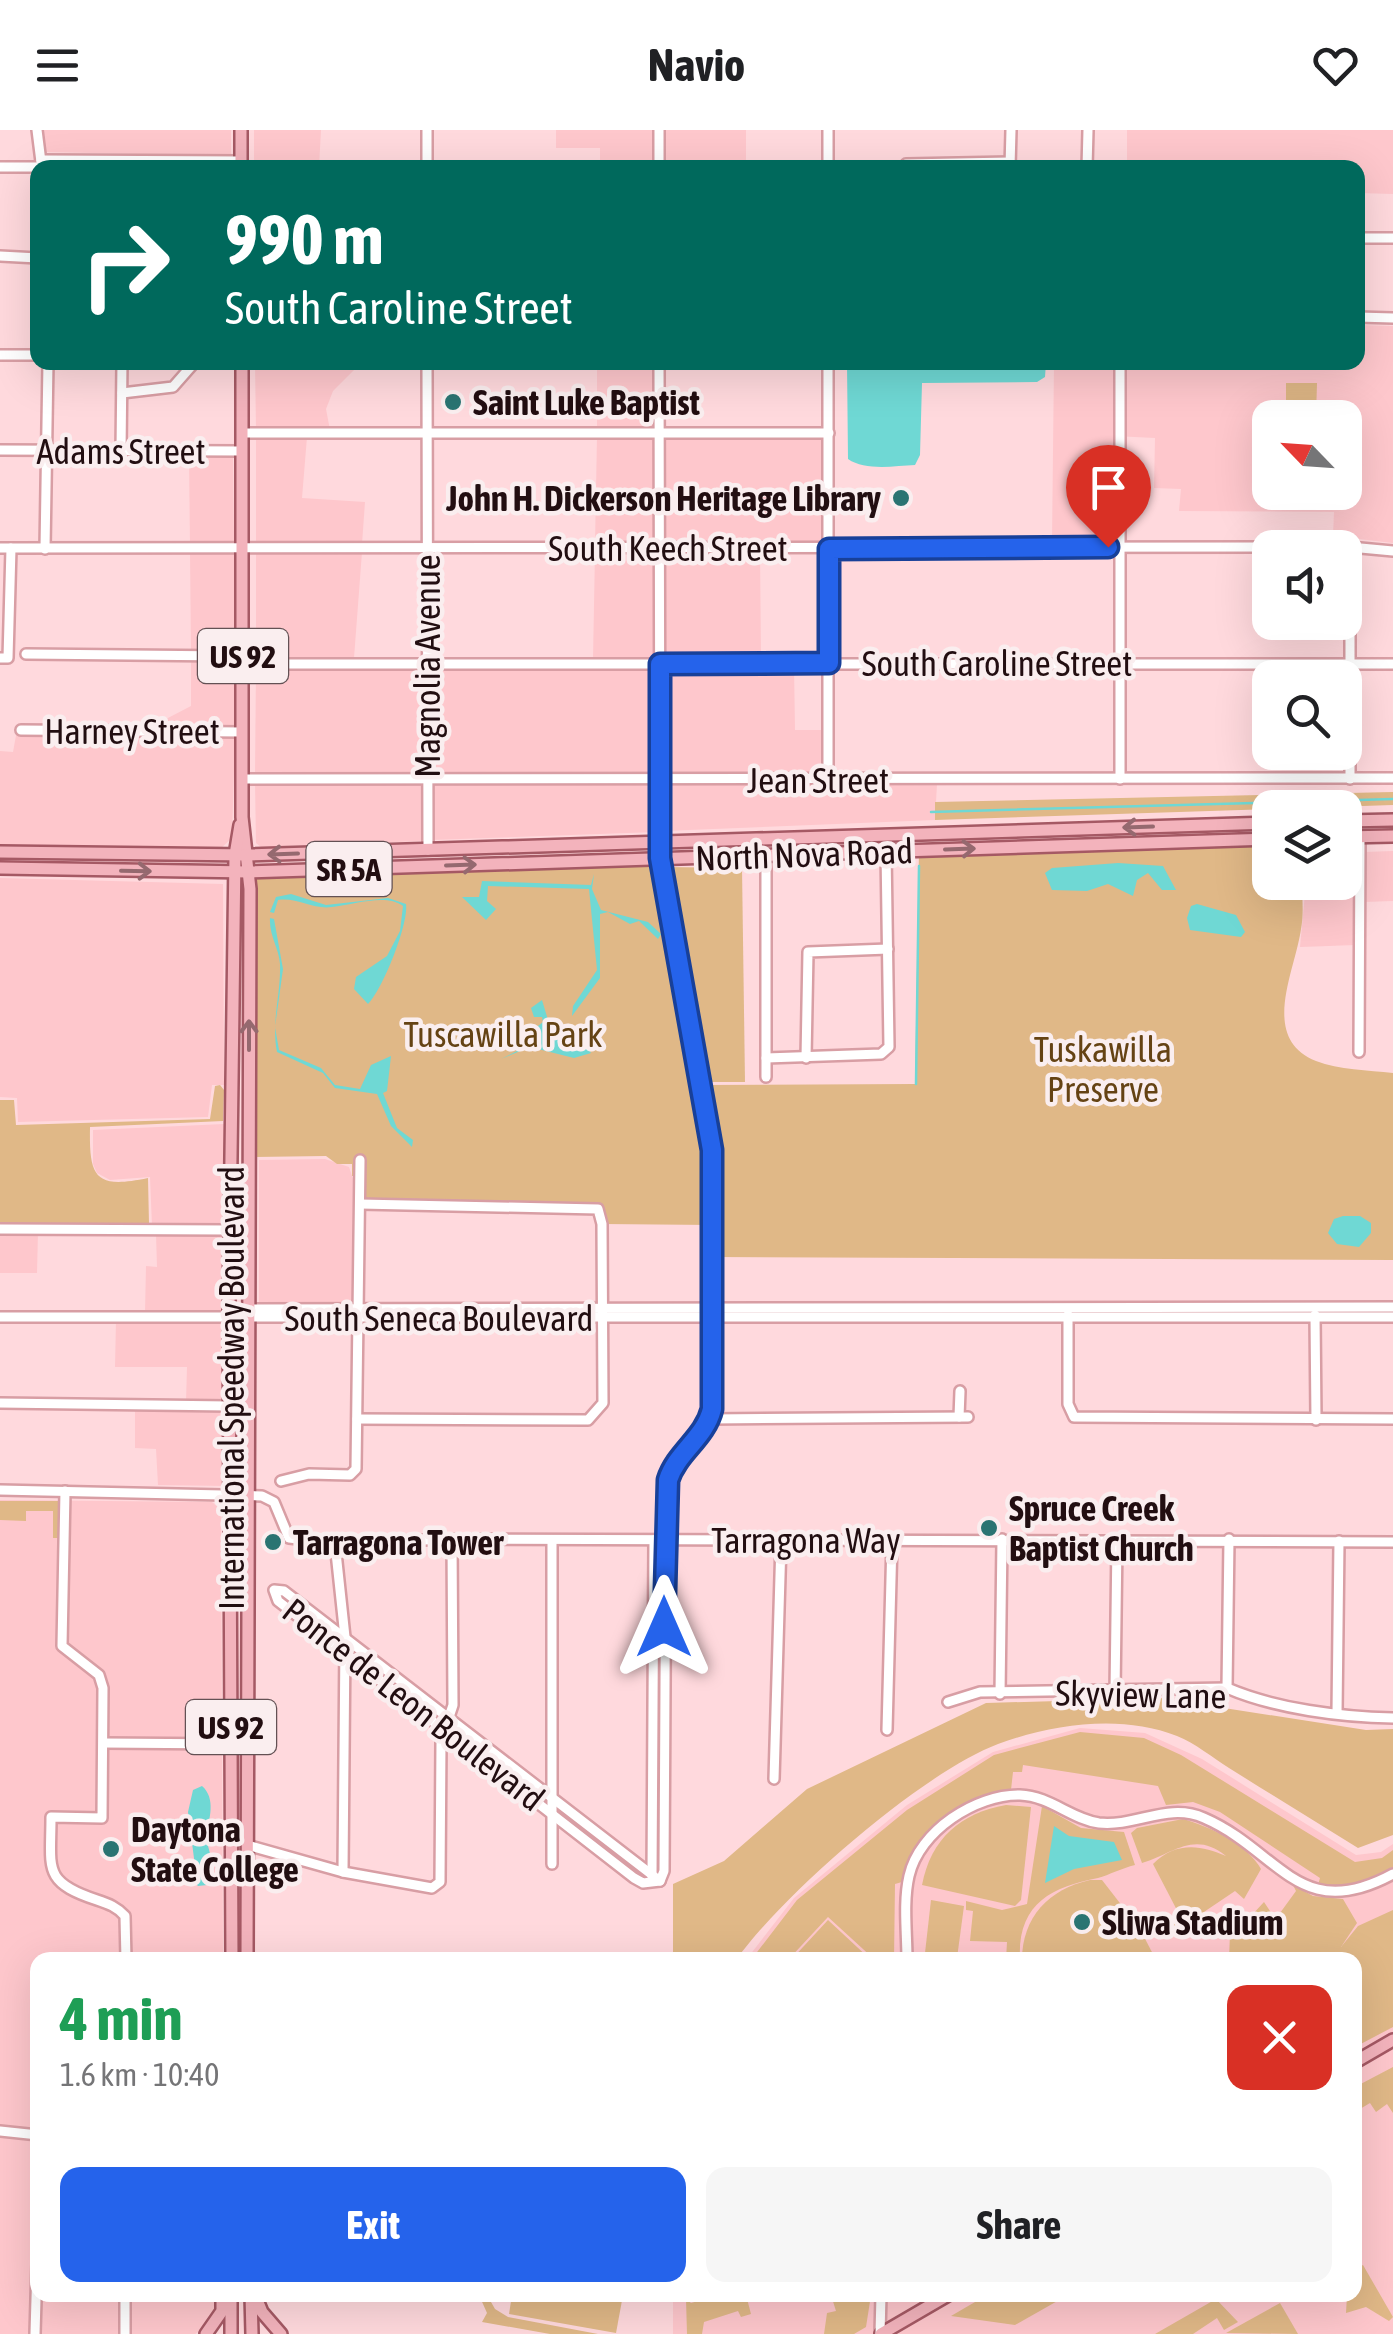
<!DOCTYPE html>
<html lang="en">
<head>
<meta charset="utf-8">
<style>
  :root { --surface:#fff; --page:#f6f6f6; --text:#202124; --muted:#757577; --accent:#2563eb }
  body { margin:0; font-family:"Asap Condensed",sans-serif; background:var(--page); color:var(--text); height:100vh; display:flex; flex-direction:column; font-size:38px; white-space:nowrap }
  * { box-sizing:border-box; margin:0 }
  p { font-size:32px; color:var(--muted) }
  .icon { flex:none; width:55px; height:55px; fill:none; stroke:currentColor; stroke-width:2; stroke-linecap:round; stroke-linejoin:round }
  .map { position:relative; flex:1; overflow:hidden }
  .details { position:absolute; left:30px; top:1822px; width:1332px; height:350px; display:flex; flex-direction:column; background:var(--surface); border-radius:20px; box-shadow:0 10px 40px #0002 }
  .details>* { flex:none }
  .top-card { position:absolute; left:30px; top:30px; width:1335px; height:210px; border-radius:20px; box-shadow:0 10px 40px #0002; background:#00695c; color:#fff; overflow:hidden }
  .needle { width:65px; rotate:295deg }
  .fabs { position:absolute; left:1252px; top:270px; display:grid; gap:20px }
  .fabs a { display:grid; place-items:center; width:110px; height:110px; border-radius:20px; background:var(--surface); box-shadow:0 10px 40px #0002; font-size:50px }
  .pin { position:absolute; display:grid; place-items:center; width:85px; height:85px; color:#fff; margin:-102px -42px; border-radius:50% 50% 50% 0; rotate:-45deg; box-shadow:0 0 10px #0007 }
  .pin .icon { rotate:45deg }
  .me { position:absolute; width:110px; margin:-55px; rotate:0deg; stroke-linejoin:round; filter:drop-shadow(0 0 8px #0008) }
  .turn { display:flex; align-items:center; gap:35px; height:210px; padding:0 30px; font-size:45px }
  .turn .icon { width:130px; height:130px; stroke-width:2.5 }
  .turn b { display:block; font-size:70px; line-height:85px }
  .round { display:grid; place-items:center; flex:none; width:105px; height:105px; border-radius:20px; background:var(--page) }
  .summary { display:flex; align-items:center; justify-content:space-between; height:170px; padding:0 30px }
  h1 { font-size:60px; font-weight:700; line-height:75px; color:#1e9e55 }
  .action { display:flex; gap:20px; margin-top:auto; padding:20px 30px }
  .action a { flex:1; height:115px; border-radius:20px; background:var(--accent); color:#fff; font-size:40px; font-weight:700; line-height:115px; text-align:center }
  .action a+a { background:var(--page); color:var(--text) }
  header { display:flex; justify-content:space-between; align-items:center; height:130px; padding:0 30px; background:var(--surface); font-size:45px; font-weight:700 }
  .map>svg:first-child { display:block }
  .built { fill:#fec7cc; fill-rule:evenodd }
  .green { fill:#e0b887 }
  .water { fill:#6fd8d4 }
  .lines { fill:none; stroke-linecap:round; stroke-linejoin:round }
  .stream { stroke:#6fd8d4; stroke-width:2.5 }
  .minor-casing { stroke:#d89ea4; stroke-width:14 }
  .major-casing { stroke:#a55964; stroke-width:16 }
  .minor { stroke:#fff; stroke-width:9 }
  .major { stroke:#f3b3bc; stroke-width:11 }
  .oneway { stroke:#95696f }
  .route-casing { stroke:#184099; stroke-width:25 }
  .route { stroke:#2563eb; stroke-width:18 }
  .poi-dot { fill:#2a7472; stroke:#faeeef; stroke-width:4 }
  .labels { text-anchor:middle; dominant-baseline:central; stroke-width:9; stroke-linejoin:round; paint-order:stroke }
  .shield { fill:#faeeef; stroke:#635154; stroke-width:2.5 }
  .shield-label { font-size:32px; font-weight:bold; fill:#220e11 }
  .poi-label { font-size:35px; font-weight:bold; fill:#220e11; stroke:#faeeef; text-anchor:start }
  .street-label { font-size:35px; fill:#220e11; stroke:#faeeef }
  .park-label { font-size:35px; fill:#654314; stroke:#faeeef }
</style>
</head>
<body>
<header><svg class="icon" aria-label="menu" viewBox="0 0 24 24"><path d="M4 6h16M4 12h16M4 18h16"/></svg>Navio<svg class="icon" aria-label="heart" viewBox="0 0 24 24"><path d="M12 20l-8-8c-3-5 5-10 8-4 3-6 11-1 8 4z"/></svg></header>
<div class="map">
<svg width="1393" height="2204" viewBox="0 0 1393 2204">
  <rect width="100%" height="100%" fill="#ffd9dd"/>
  <!-- built -->
  <g class="built">
    <polygon points="42,0 231,0 231,26 46,22"/>
    <polygon points="254,0 321,0 319,37 254,37"/>
    <polygon points="556,0 655,0 655,37 600,37 600,18 556,18"/>
    <rect x="663" y="0" width="83" height="37"/>
    <polygon points="1127,0 1393,0 1393,64 1358,63 1358,38 1127,37"/>
    <path d="M1358,195L1393,196V413L1333,406L1334,382L1179,381L1181,359L1154,358L1155,308L1114,306L1111,413L1052,412L1054,233L1358,232ZM1270,288H1345V362H1270Z"/>
    <polygon points="255,233 361,233 333,261 326,279 330,300 256,300"/>
    <polygon points="597,233 655,233 656,299 597,299"/>
    <polygon points="597,306 656,306 656,415 595,415"/>
    <polygon points="663,306 825,307 826,413 663,415"/>
    <polygon points="256,307 307,307 302,368 365,372 362,414 256,415"/>
    <polygon points="189,325 233,325 234,415 190,415"/>
    <polygon points="190,422 234,422 234,523 191,523"/>
    <polygon points="256,422 362,422 354,528 424,530 256,530"/>
    <polygon points="595,422 656,422 656,530 431,530 593,529"/>
    <polygon points="663,422 760,422 761,529 766,530 663,530"/>
    <polygon points="191,530 234,530 235,598 165,597 166,589 191,576"/>
    <polygon points="794,536 795,600 825,600 824,647 664,646 663,537"/>
    <polygon points="256,537 424,537 424,646 255,645"/>
    <rect x="431" y="537" width="225" height="109"/>
    <polygon points="17,600 235,605 232,708 220,719 172,720 0,717 0,621 13,622"/>
    <polygon points="255,652 424,653 424,711 261,717 256,713"/>
    <polygon points="431,653 656,653 656,702 431,710"/>
    <polygon points="664,653 831,654 937,654 935,690 664,701"/>
    <polygon points="1393,721 1393,771 1364,772 1364,722"/>
    <polygon points="1345,722 1356,722 1356,815 1300,817 1306,753 1345,752"/>
    <polygon points="0,748 223,754 224,955 212,955 208,987 18,992 17,968 0,967"/>
    <polygon points="224,994 224,1097 152,1096 150,1047 110,1050 97,1043 93,1034 93,1000"/>
    <polygon points="325,1029 349,1037 353,1049 352,1175 259,1175 259,1030"/>
    <polygon points="0,1102 38,1102 37,1143 0,1143"/>
    <polygon points="110,1103 224,1104 225,1183 145,1183 146,1136 157,1137 156,1104"/>
    <polygon points="116,1190 225,1190 225,1272 186,1272 187,1237 115,1237"/>
    <polygon points="135,1278 225,1279 225,1356 158,1355 156,1319 135,1318"/>
    <polygon points="0,1370 212,1372 221,1380 223,1830 38,1830 37,2000 0,1997"/>
    <polygon points="1080,1598 1145,1603 1202,1629 1356,1725 1381,1722 1393,1714 1393,2204 673,2204 673,2165 1355,2165 1355,1830 746,1830 794,1768 907,1675 993,1622"/>
    <polygon points="0,2004 37,2009 38,2165 219,2165 209,2195 195,2204 0,2204"/>
  </g>
  <!-- green -->
  <g class="green">
    <polygon points="1286,253 1317,253 1316,287 1286,287"/>
    <polygon points="1393,662 1393,675 935,690 935,672"/>
    <path d="M1270,709V752L1302,753C1302,768 1304,784 1301,799C1295,842 1259,908 1316,931C1339,940 1368,940 1393,943V1130L713,1127V1095L602,1094L598,1079L360,1074L359,1046H352V1034H337L326,1026L248,1027L250,742L660,729L699,955L915,954L919,720Z"/>
    <polygon points="665,737 742,738 745,952 702,952"/>
    <path d="M220,955L224,960L223,991L90,997C89,1048 95,1059 148,1048L149,1094L0,1095V970H14L16,995L210,989L215,956Z"/>
    <polygon points="0,1371 59,1371 61,1408 53,1408 53,1381 26,1381 26,1391 0,1390"/>
    <path d="M1160,1568L1366,1600L1393,1599V1705L1358,1718C1315,1691 1272,1665 1229,1638C1213,1628 1195,1613 1177,1606C1121,1584 1053,1594 998,1614C923,1642 783,1764 736,1830H673V1754L724,1731L807,1659L986,1573Z"/>
    <path d="M1080,1602L1144,1608L1181,1625L1355,1732L1382,1728L1393,1720V1737L1357,1755H1318L1320,1748L1220,1682L1193,1672L1166,1675L1158,1656L1023,1635L1022,1642H1013L1011,1660C966,1672 909,1698 902,1752L895,1754L894,1830H875L828,1787L788,1830H751L797,1770L907,1680L994,1625Z"/>
    <path d="M1006,1675L1031,1677L1021,1770L1015,1776L922,1755C931,1708 961,1683 1006,1675Z"/>
    <path d="M1042,1676L1081,1698L1124,1702L1135,1735C1122,1738 1109,1745 1098,1748C1050,1757 1017,1775 1020,1830H1006L1007,1812L970,1811L973,1781L966,1780V1771L1002,1780L1027,1774Z"/>
    <path d="M1183,1689C1209,1696 1248,1715 1261,1739L1244,1769L1235,1761L1195,1788L1201,1797L1193,1802L1176,1798L1171,1790L1180,1786L1153,1734C1176,1711 1201,1715 1226,1726C1194,1700 1173,1724 1142,1733L1131,1703L1137,1698Z"/>
    <path d="M1090,1750H1102L1140,1799L1156,1830H1022C1022,1787 1049,1759 1090,1750Z"/>
    <polygon points="1293,1755 1313,1766 1343,1769 1357,1793 1341,1817 1358,1796 1393,1780 1393,1897 1355,1917 1355,1830 1251,1830 1247,1825 1229,1830 1230,1803 1246,1807 1238,1800 1264,1772 1272,1784 1280,1783 1296,1761"/>
    <polygon points="931,1770 964,1776 957,1828 925,1823"/>
    <polygon points="828,1790 871,1830 791,1830"/>
    <polygon points="1393,1937 1393,1983 1387,1974 1376,1982 1370,1973 1355,1982 1355,1957"/>
    <polygon points="1363,2135 1393,2187 1389,2191 1366,2177 1346,2183 1347,2165 1355,2165 1355,2139"/>
    <polygon points="479,2165 487,2165 495,2179 508,2187 598,2204 550,2204 482,2192 487,2183"/>
    <polygon points="512,2165 623,2165 616,2203 509,2184"/>
    <polygon points="719,2165 746,2165 751,2184 741,2187 738,2181 704,2192 702,2204 687,2204 686,2169 691,2173"/>
    <polygon points="831,2165 871,2165 866,2197 854,2204 824,2204 827,2183 836,2181"/>
    <polygon points="987,2165 1068,2165 1015,2195 951,2186"/>
    <polygon points="1216,2169 1238,2192 1224,2200 1217,2188 1193,2204 1155,2204"/>
    <polygon points="1280,2173 1298,2204 1226,2203"/>
  </g>
  <!-- water -->
  <g class="water">
    <path d="M847,233V232L1046,233L1045,247L1037,252L922,253L920,325L915,335C894,336 865,341 848,329Z"/>
    <polygon points="1118,733 1163,736 1176,760 1162,760 1148,743 1137,750 1133,766 1108,754 1087,761 1052,760 1045,743 1052,738"/>
    <polygon points="594,744 592,759 601,780 648,792 661,804 658,809 639,791 630,794 608,782 600,784 600,848 572,886 573,876 597,840 589,759 488,756 487,771 496,779 486,790 462,767 479,767 482,751 591,755"/>
    <path d="M291,764L326,775L388,768L406,774C409,794 382,861 368,874L354,859L356,847L387,826L400,801L403,776C386,763 353,775 332,777C314,780 297,767 278,770L274,783L270,782L276,767Z"/>
    <polygon points="1197,774 1236,785 1245,802 1241,807 1190,800 1187,788 1191,776"/>
    <path d="M270,788L274,789L283,839L275,897L279,920L321,938L335,955L360,959L371,935L391,926L387,961L383,963L397,998L413,1010L412,1017L391,996L377,964L335,958L323,943L277,922C271,891 281,865 280,834C279,818 269,806 270,788Z"/>
    <polygon points="542,870 548,890 580,907 591,923 574,928 530,917 501,929 531,914 533,900 543,892 542,887 534,887 531,878"/>
    <polygon points="1343,1086 1360,1086 1371,1093 1371,1103 1359,1117 1337,1114 1328,1103 1334,1089"/>
    <path d="M202,1656C216,1668 210,1690 205,1705L214,1738L207,1755L198,1756L191,1748L195,1736L188,1682L193,1660Z"/>
    <polygon points="1054,1696 1069,1706 1114,1712 1122,1730 1074,1739 1045,1753"/>
  </g>
  <g class="lines">
    <!-- stream -->
    <g class="stream">
      <polyline points="931,682 1393,669"/>
      <polyline points="916,954 919,736"/>
    </g>
    <!-- minor casing -->
    <g class="minor-casing">
      <g id="minor">
        <polyline points="37,0 41,32"/>
        <polyline points="427,0 427,38"/>
        <polyline points="659,0 659,38"/>
        <polyline points="828,0 828,38"/>
        <polyline points="41,30 241,31"/>
        <polyline points="906,34 1010,32"/>
        <polyline points="0,37 42,37"/>
        <polyline points="1010,37 1011,0"/>
        <polyline points="1087,38 1088,0"/>
        <polyline points="1358,108 1393,108"/>
        <polyline points="0,126 38,128"/>
        <polyline points="1358,187 1393,188"/>
        <polyline points="0,225 38,225"/>
        <polyline points="427,232 428,720"/>
        <path d="M659,232L660,729L713,1019L712,1279C702,1320 671,1318 666,1374L664,1741L660,1751"/>
        <polyline points="122,263 173,257 195,232"/>
        <polyline points="242,303 829,303"/>
        <polyline points="0,320 242,321"/>
        <polyline points="121,321 122,232"/>
        <polyline points="0,418 1350,417 1393,421"/>
        <polyline points="45,419 48,232"/>
        <polyline points="26,524 231,526 258,534 1393,534"/>
        <polyline points="0,528 8,528 11,418"/>
        <polyline points="21,600 242,602"/>
        <polyline points="242,649 1393,648"/>
        <polyline points="1120,649 1120,232"/>
        <polyline points="1350,649 1350,417"/>
        <polyline points="828,651 828,232"/>
        <polyline points="766,725 766,947"/>
        <polyline points="1359,922 1360,707"/>
        <polyline points="766,928 881,924 889,917 886,721"/>
        <polyline points="806,928 808,822 888,819"/>
        <polyline points="0,1099 230,1100"/>
        <polyline points="246,1179 1393,1177"/>
        <polyline points="1068,1185 1068,1274 1074,1287 1393,1289"/>
        <polyline points="1315,1185 1316,1290"/>
        <polyline points="0,1187 1393,1187"/>
        <polyline points="0,1273 229,1276"/>
        <polyline points="959,1287 960,1261"/>
        <polyline points="357,1289 588,1290 603,1273 602,1094 598,1079 360,1074"/>
        <polyline points="710,1289 968,1287"/>
        <polyline points="281,1351 309,1344 350,1345 356,1339 360,1030"/>
        <polyline points="0,1360 262,1366 274,1372 289,1408 335,1413 452,1409 1393,1412"/>
        <path d="M65,1361L62,1516L99,1545L103,1558L102,1688L51,1687C51,1739 42,1752 97,1770C109,1774 117,1777 125,1786L126,1830"/>
        <polyline points="335,1413 345,1507 343,1742"/>
        <polygon points="274,1460 284,1461 660,1751 643,1753 634,1748 278,1471"/>
        <polyline points="1227,1558 1229,1409"/>
        <polyline points="1115,1562 1117,1411"/>
        <polyline points="1000,1564 1002,1409"/>
        <path d="M948,1572L980,1562L1227,1558C1276,1579 1341,1587 1393,1588"/>
        <polyline points="1337,1583 1339,1411"/>
        <polyline points="887,1600 892,1411"/>
        <polyline points="104,1613 231,1614"/>
        <polyline points="774,1649 781,1412"/>
        <polyline points="247,1715 343,1742 432,1758 440,1752 441,1611 453,1575 452,1409"/>
        <polyline points="552,1734 552,1411"/>
        <polyline points="652,1747 654,1410"/>
        <path d="M907,1830C907,1803 903,1772 909,1746C919,1701 976,1664 1020,1665C1050,1666 1071,1689 1099,1693C1136,1697 1168,1672 1204,1688C1280,1721 1299,1795 1393,1744"/>
        <polyline points="0,2001 38,2005"/>
        <polyline points="35,2204 38,2100"/>
        <polyline points="125,2204 125,2165"/>
        <polyline points="880,2204 881,2165"/>
      </g>
    </g>
    <!-- major casing -->
    <g class="major-casing">
      <g id="major">
        <polyline points="241,0 241,38"/>
        <polyline points="242,232 242,687 250,759 247,1830"/>
        <polyline points="1345,691 1393,690"/>
        <polyline points="1345,707 1393,706"/>
        <polyline points="0,722 249,725 1270,693"/>
        <polyline points="0,738 250,742 1270,709"/>
        <polyline points="232,1830 229,1177 235,725 240,695"/>
        <polyline points="1355,1932 1393,1910"/>
        <polyline points="251,2165 252,2204"/>
        <polyline points="255,2165 262,2182 281,2204"/>
        <polyline points="206,2204 222,2181 222,2165"/>
        <polyline points="231,2204 231,2165"/>
        <polyline points="881,2204 948,2165"/>
      </g>
    </g>
    <!-- minor -->
    <use href="#minor" class="minor"/>
    <!-- major -->
    <use href="#major" class="major"/>
  </g>
  <!-- one-way arrows -->
  <defs><path id="oneway-shaft" d="M-6 0H5M1.5-3L5.5 0L1.5 3" fill="none" stroke-width="1.6" stroke-linecap="round" stroke-linejoin="round" transform="scale(2.5)"/></defs>
  <g class="oneway">
    <use href="#oneway-shaft" transform="translate(1138 697) rotate(178)"/>
    <use href="#oneway-shaft" transform="translate(960 719) rotate(-2)"/>
    <use href="#oneway-shaft" transform="translate(283 724) rotate(178)"/>
    <use href="#oneway-shaft" transform="translate(461 735) rotate(-2)"/>
    <use href="#oneway-shaft" transform="translate(136 741) rotate(1)"/>
    <use href="#oneway-shaft" transform="translate(249 905) rotate(-90)"/>
  </g>
  <g class="lines">
    <!-- route casing -->
    <g class="route-casing">
      <path id="route" d="M664,1497L668,1350C677,1322 705,1308 712,1279V1020L660,728V534L829,533V419L1108,417"/>
    </g>
    <!-- route -->
    <use href="#route" class="route"/>
  </g>
  <!-- markers -->
  <g class="poi-dot">
    <circle cx="453" cy="272" r="10"/>
    <circle cx="901" cy="368" r="10"/>
    <circle cx="989" cy="1398" r="10"/>
    <circle cx="273" cy="1412" r="10"/>
    <circle cx="111" cy="1719" r="10"/>
    <circle cx="1082" cy="1792" r="10"/>
  </g>
  <g class="labels">
    <!-- shield labels -->
    <g class="shield">
      <rect x="198" y="499" width="90" height="54" rx="8"/>
      <rect x="306.5" y="712" width="85" height="54" rx="8"/>
      <rect x="186" y="1570" width="90" height="54" rx="8"/>
    </g>
    <g class="shield-label">
      <text x="243" y="526">US 92</text>
      <text x="349" y="739">SR 5A</text>
      <text x="231" y="1597">US 92</text>
    </g>
    <!-- poi labels -->
    <g class="poi-label">
      <text x="473" y="272">Saint Luke Baptist</text>
      <text x="881" y="368" text-anchor="end">John H. Dickerson Heritage Library</text>
      <text x="1009" y="1378">Spruce Creek<tspan x="1009" dy="40">Baptist Church</tspan></text>
      <text x="293" y="1412">Tarragona Tower</text>
      <text x="131" y="1699">Daytona<tspan x="131" dy="40">State College</tspan></text>
      <text x="1102" y="1792">Sliwa Stadium</text>
    </g>
    <!-- street labels -->
    <g class="street-label">
      <text x="121" y="321">Adams Street</text>
      <text x="668" y="418">South Keech Street</text>
      <text x="997" y="533">South Caroline Street</text>
      <text transform="translate(427 536) rotate(-90)">Magnolia Avenue</text>
      <text x="132" y="601">Harney Street</text>
      <text x="818" y="650">Jean Street</text>
      <text transform="translate(804 724) rotate(-2)">North Nova Road</text>
      <text x="439" y="1188">South Seneca Boulevard</text>
      <text transform="translate(231 1258) rotate(-90)">International Speedway Boulevard</text>
      <text x="806" y="1410">Tarragona Way</text>
      <text transform="translate(1141 1564) rotate(1)">Skyview Lane</text>
      <text transform="translate(414 1574) rotate(38)">Ponce de Leon Boulevard</text>
    </g>
    <!-- park labels -->
    <g class="park-label">
      <text x="503" y="904">Tuscawilla Park</text>
      <text x="1103" y="919">Tuskawilla<tspan x="1103" dy="40">Preserve</tspan></text>
    </g>
  </g>
</svg>
<div class="fabs">
<a><svg class="needle" viewBox="-14 -14 28 28"><path d="M0-13l5 13h-10z" fill="#e53935"/><path d="M0 13l5-13h-10z" fill="#757577"/></svg></a>
<a><svg class="icon" aria-label="sound" viewBox="0 0 24 24"><path d="M4 9h4l5-4v14l-5-4H4zM17 9q2 3 0 6"/></svg></a>
<a><svg class="icon" aria-label="search" viewBox="0 0 24 24"><circle cx="10" cy="10" r="6"/><path d="M15 15l6 6"/></svg></a>
<a><svg class="icon" aria-label="layers" viewBox="0 0 24 24"><path d="M12 4l9 5-9 5-9-5zM3 14l9 5 9-5"/></svg></a>
</div>
<div class="pin" style="left:1108px;top:417px;background:#d93025"><svg class="icon" aria-label="arrive" viewBox="0 0 24 24"><path d="M6 21V4h12l-3 4 3 4H6"/></svg></div>
<svg class="me" style="left:664px;top:1497px" viewBox="-20 -20 40 40"><path d="M0-17L14 15 0 8-14 15z" fill="#2563eb" stroke="#fff" stroke-width="4"/></svg>
<div class="top-card">
<div class="turn"><svg class="icon" aria-label="right" viewBox="0 0 24 24"><path d="M7 20v-9h11M14 6l5 5-5 5"/></svg><div><b>990 m</b>South Caroline Street</div></div>
</div>
<section class="details">
<div class="summary"><div><h1>4 min</h1><p>1.6 km · 10:40</p></div><a class="round" style="background:#d93025;color:#fff"><svg class="icon" aria-label="close" viewBox="0 0 24 24"><path d="M6 6l12 12M18 6L6 18"/></svg></a></div>
<div class="action"><a>Exit</a><a>Share</a></div>
</section>
</div>
</body>
</html>
